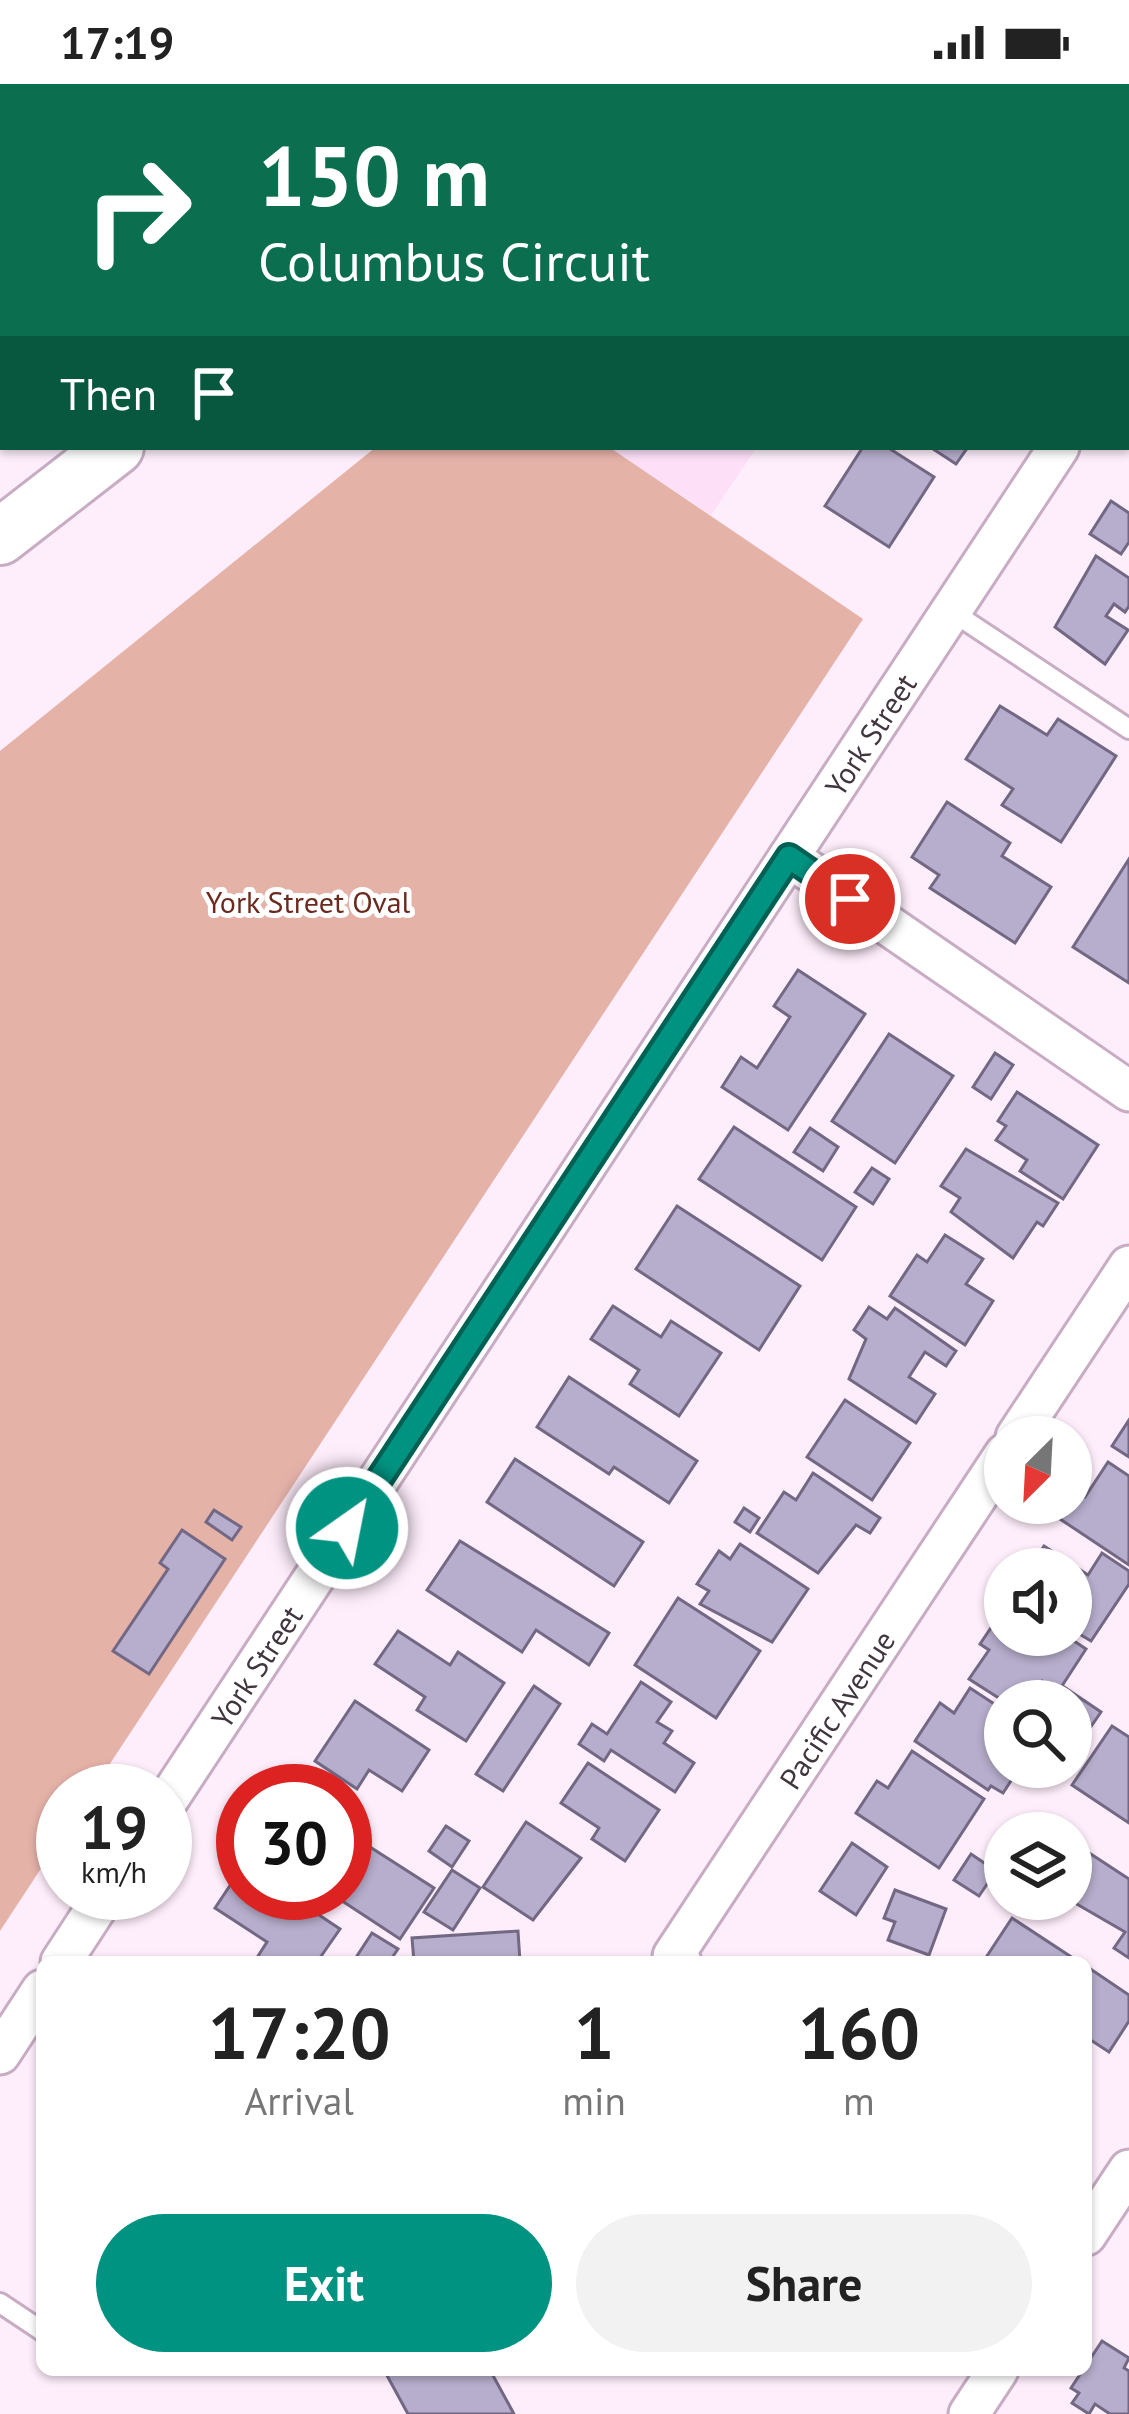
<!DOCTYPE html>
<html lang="en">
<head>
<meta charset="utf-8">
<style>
  :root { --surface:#fff; --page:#f2f2f2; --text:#222; --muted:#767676; --accent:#019381 }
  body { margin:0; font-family:"PT Sans",sans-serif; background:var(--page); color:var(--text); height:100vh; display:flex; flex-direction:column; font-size:45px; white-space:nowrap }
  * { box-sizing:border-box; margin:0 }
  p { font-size:39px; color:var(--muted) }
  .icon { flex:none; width:66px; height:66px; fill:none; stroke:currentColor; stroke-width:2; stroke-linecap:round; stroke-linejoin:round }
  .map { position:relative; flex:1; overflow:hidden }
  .details { position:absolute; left:36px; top:1872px; width:1056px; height:420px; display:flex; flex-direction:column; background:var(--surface); border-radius:18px; box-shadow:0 3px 9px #0004 }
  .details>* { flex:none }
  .top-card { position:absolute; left:0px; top:0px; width:1131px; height:366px; box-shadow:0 3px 9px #0004; background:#0b6e4f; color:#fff; overflow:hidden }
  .needle { width:78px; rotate:204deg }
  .tools { position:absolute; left:984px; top:1332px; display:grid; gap:24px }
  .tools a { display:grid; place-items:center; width:108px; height:108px; border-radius:50%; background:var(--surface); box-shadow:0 3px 9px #0004; font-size:60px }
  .speed { position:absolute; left:36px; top:1680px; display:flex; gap:24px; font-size:60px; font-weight:700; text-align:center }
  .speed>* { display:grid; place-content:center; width:156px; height:156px; border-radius:50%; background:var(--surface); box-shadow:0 3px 9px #0004; line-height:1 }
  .speed small { font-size:30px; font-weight:400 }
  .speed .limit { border:18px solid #d22; background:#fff; color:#111 }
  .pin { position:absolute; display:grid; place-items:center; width:102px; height:102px; color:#fff; margin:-51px; border:6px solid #fff; border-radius:50%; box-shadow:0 3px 12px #0007 }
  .me { position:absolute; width:132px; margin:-66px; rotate:33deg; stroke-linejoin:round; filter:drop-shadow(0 0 9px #0008) }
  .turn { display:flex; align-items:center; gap:42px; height:252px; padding:0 60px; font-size:54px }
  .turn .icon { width:156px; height:156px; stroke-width:2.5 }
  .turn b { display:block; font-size:84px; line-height:102px }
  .then { display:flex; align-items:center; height:114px; padding:0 60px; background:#0003; gap:24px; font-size:45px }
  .eta { display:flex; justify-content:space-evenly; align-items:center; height:204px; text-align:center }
  .eta b { font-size:72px; font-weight:600; line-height:84px }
  .primary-button { display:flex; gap:24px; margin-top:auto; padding:24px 60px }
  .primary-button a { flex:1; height:138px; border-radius:72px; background:var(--accent); color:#fff; font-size:48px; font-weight:600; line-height:138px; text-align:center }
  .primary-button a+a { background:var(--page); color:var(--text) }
  .status { display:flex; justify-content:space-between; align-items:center; height:84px; padding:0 60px; background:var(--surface); direction:ltr }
  .status svg { height:33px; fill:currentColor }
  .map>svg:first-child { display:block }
  .built { fill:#fde0f8 }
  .green { fill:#e5b2a8 }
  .building { fill:#b7adcc; stroke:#726884; stroke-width:3 }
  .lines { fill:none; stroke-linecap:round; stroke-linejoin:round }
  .lane-casing { stroke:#c7acc3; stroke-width:24 }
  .street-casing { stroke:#c7acc3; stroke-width:45 }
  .secondary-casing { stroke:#c7acc3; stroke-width:60 }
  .lane { stroke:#fff; stroke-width:18 }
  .street { stroke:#fff; stroke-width:39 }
  .secondary { stroke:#fff; stroke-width:54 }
  .route-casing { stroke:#016054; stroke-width:30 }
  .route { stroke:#019381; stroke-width:21 }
  .labels { text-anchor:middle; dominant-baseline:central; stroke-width:10; stroke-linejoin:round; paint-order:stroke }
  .street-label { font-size:30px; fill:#413640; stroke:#fff }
  .park-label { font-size:30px; fill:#6c2a1f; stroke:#fff }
</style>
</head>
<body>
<div class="status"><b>17:19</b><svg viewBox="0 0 49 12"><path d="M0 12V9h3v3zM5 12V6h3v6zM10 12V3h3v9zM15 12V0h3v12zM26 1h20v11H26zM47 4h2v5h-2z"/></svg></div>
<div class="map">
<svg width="1129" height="2330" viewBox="0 0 1129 2330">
  <rect width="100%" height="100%" fill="#feedfb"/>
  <!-- built -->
  <polygon class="built" points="609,363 757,363 711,431"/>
  <!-- green -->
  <polygon class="green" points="376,363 609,363 863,535 92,1707 63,1707 63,1751 0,1847 0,667"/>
  <!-- building -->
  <g class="building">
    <polygon points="3,124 3,224 0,227 0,128"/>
    <polygon points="863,363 887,363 934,393 889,463 825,422"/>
    <polygon points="930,363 968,363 956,380"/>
    <polygon points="1111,417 1129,429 1129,458 1121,470 1090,450"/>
    <polygon points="1096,472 1129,494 1129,522 1125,528 1114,520 1106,532 1128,546 1105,580 1055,543"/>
    <polygon points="1000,622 1047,651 1058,635 1116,672 1061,758 1002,721 1013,705 966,675"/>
    <polygon points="947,718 1010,759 1002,772 1051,803 1015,859 930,804 939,791 912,773"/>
    <polygon points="1129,775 1129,899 1073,863"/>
    <polygon points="798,886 865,930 788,1046 722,1003 741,973 757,984 790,933 774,922"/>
    <polygon points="889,950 953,992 895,1079 832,1037"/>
    <polygon points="995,969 1013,981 991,1015 973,1003"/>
    <polygon points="1017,1008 1098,1061 1063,1115 1020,1087 1027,1076 996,1056 1006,1042 998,1037"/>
    <polygon points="734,1043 856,1123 822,1176 699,1095"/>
    <polygon points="810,1044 838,1063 823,1087 794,1068"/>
    <polygon points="966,1065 1058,1119 1043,1142 1037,1138 1013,1174 951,1128 960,1114 941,1102"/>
    <polygon points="872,1084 889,1095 873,1120 855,1108"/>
    <polygon points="677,1122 800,1202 759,1266 636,1185"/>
    <polygon points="945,1151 983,1175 966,1200 993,1217 965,1261 890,1212 917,1171 927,1178"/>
    <polygon points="613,1222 661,1253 671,1237 721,1269 679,1332 630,1300 639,1286 591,1255"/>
    <polygon points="869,1223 887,1235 895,1224 956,1267 946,1282 925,1268 909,1293 935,1310 916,1339 849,1295 866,1255 854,1246"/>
    <polygon points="569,1293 697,1377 669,1419 614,1383 609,1390 537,1343"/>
    <polygon points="845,1316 910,1359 872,1416 807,1373"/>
    <polygon points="1129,1336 1129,1373 1112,1362"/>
    <polygon points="515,1375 643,1458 614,1502 487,1418"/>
    <polygon points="1108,1378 1129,1392 1129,1481 1060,1435 1078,1409 1085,1413"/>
    <polygon points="813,1389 880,1434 870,1449 856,1441 818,1489 757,1449 784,1408 796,1416"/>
    <polygon points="744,1424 759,1434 750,1448 735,1438"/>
    <polygon points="214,1426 241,1443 232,1456 206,1438"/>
    <polygon points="182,1446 225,1475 149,1590 113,1567 168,1485 160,1479"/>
    <polygon points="460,1457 609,1549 589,1581 536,1546 522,1568 427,1506"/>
    <polygon points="740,1460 808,1505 772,1558 700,1520 709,1507 697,1500 719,1467 730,1475"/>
    <polygon points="1044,1462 1088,1491 1102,1469 1129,1487 1129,1500 1091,1557 1071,1545 1071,1485 1029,1485"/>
    <polygon points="678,1514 760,1567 716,1634 635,1581"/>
    <polygon points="1005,1523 1005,1551 1065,1551 1086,1565 1058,1608 1042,1597 1029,1617 1005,1618 969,1595 989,1566 980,1560"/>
    <polygon points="398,1547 450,1581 458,1568 504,1599 466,1657 417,1626 425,1613 375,1580"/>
    <polygon points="641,1598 671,1618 657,1638 672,1647 664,1659 694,1679 675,1708 611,1666 604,1677 579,1660 592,1640 607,1650"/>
    <polygon points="534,1602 560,1620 503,1707 476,1690"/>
    <polygon points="1064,1603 1101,1628 1079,1660 1071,1655 1071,1617 1055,1617"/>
    <polygon points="970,1604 1005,1627 1005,1683 1020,1683 1003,1709 991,1702 988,1706 915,1657 940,1619 954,1629"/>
    <polygon points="355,1617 429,1666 402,1707 369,1686 357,1705 315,1677"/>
    <polygon points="1112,1642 1129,1653 1129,1739 1072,1701"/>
    <polygon points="912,1667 984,1715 939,1784 856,1729 877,1697 888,1704"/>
    <polygon points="588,1679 659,1726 625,1777 592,1755 599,1744 561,1719"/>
    <polygon points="526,1738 581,1774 533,1836 483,1803"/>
    <polygon points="446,1742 469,1757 452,1783 429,1767"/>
    <polygon points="345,1747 434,1804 400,1855 330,1809 345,1809"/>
    <polygon points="1071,1757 1129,1795 1129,1874 1114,1864 1125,1848 1068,1815"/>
    <polygon points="852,1759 887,1783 856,1831 820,1807"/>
    <polygon points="971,1770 996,1787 979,1812 954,1796"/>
    <polygon points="452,1786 480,1804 453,1846 424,1828"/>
    <polygon points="235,1794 243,1799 243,1809 258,1809 286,1827 295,1815 340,1845 317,1878 267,1878 258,1872 267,1858 215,1824"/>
    <polygon points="895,1806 946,1825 929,1871 888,1856 895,1838 884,1834"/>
    <polygon points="1012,1834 1079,1878 983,1878"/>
    <polygon points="518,1847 520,1878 414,1878 412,1854"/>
    <polygon points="372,1849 398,1865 389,1878 353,1878"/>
    <polygon points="1086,1882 1129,1911 1129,1937 1109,1968 1086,1953"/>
    <polygon points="1102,2257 1129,2274 1124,2284 1129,2287 1129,2330 1110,2330 1095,2320 1089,2330 1072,2319 1079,2309 1071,2304"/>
    <polygon points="384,2286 490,2286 514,2330 408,2330"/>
  </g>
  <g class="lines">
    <!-- lane casing -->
    <g class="lane-casing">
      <g id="lane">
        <polyline points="63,3 66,0"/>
        <polyline points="0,82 3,78"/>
        <polyline points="951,527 1129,645"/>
        <polyline points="0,2219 42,2247"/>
      </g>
    </g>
    <!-- street casing -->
    <g class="street-casing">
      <g id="street">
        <polyline points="1128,257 1129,256"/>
        <polyline points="789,773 1129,1007"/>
        <polyline points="1016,1353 1129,1182"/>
        <path id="s1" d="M165,1720L1059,363"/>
        <polyline points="61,1878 106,1809"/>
        <path id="s2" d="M681,1878L673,1872L1005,1370"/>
        <polyline points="0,1970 42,1906"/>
        <polyline points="1086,2151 1129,2086"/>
        <polyline points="969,2330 998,2286"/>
      </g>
    </g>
    <!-- secondary casing -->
    <g class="secondary-casing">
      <g id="secondary">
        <polyline points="654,0 661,3"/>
        <polyline points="719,0 738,3"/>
        <polyline points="819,0 821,3"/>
        <polyline points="567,3 570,0"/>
        <polyline points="1128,208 1129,208"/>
        <polyline points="0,453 116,363"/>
      </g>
    </g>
    <!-- lane -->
    <use href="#lane" class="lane"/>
    <!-- street -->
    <use href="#street" class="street"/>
    <!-- secondary -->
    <use href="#secondary" class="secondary"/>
  </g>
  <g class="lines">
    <!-- route casing -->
    <g class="route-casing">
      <polyline id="route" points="347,1444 789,773 850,815"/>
    </g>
    <!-- route -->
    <use href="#route" class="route"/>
  </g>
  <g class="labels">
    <!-- street labels -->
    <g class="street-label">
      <text stroke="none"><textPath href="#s1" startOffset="1281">York Street</textPath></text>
      <text stroke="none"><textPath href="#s1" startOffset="165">York Street</textPath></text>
      <text stroke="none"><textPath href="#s2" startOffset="306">Pacific Avenue</textPath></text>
    </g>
    <!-- park labels -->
    <g class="park-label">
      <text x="308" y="817">York Street Oval</text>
    </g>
  </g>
</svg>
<div class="tools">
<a><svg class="needle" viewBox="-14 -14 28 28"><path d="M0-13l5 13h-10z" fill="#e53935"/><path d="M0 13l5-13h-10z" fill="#767676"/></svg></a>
<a><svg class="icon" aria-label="sound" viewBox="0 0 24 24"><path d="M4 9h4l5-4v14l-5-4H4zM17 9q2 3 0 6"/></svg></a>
<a><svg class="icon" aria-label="search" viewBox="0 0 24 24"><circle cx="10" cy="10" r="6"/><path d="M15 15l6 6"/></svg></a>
<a><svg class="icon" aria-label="layers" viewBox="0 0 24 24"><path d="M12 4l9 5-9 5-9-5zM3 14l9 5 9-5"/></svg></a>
</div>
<div class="speed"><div>19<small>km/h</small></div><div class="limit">30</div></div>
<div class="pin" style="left:850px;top:815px;background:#d93025"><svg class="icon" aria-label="arrive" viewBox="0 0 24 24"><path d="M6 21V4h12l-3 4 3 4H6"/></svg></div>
<svg class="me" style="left:347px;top:1444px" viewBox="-20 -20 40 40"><circle r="17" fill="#019381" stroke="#fff" stroke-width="3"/><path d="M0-11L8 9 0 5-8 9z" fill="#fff"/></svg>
<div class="top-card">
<div class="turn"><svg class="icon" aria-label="right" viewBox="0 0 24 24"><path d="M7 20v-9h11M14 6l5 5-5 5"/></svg><div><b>150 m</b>Columbus Circuit</div></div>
<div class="then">Then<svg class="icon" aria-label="arrive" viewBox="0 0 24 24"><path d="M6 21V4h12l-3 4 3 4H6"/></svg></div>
</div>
<section class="details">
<div class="eta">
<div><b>17:20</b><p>Arrival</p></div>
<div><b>1</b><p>min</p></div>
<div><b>160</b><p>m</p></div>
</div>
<div class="primary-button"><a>Exit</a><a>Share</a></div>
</section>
</div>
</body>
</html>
